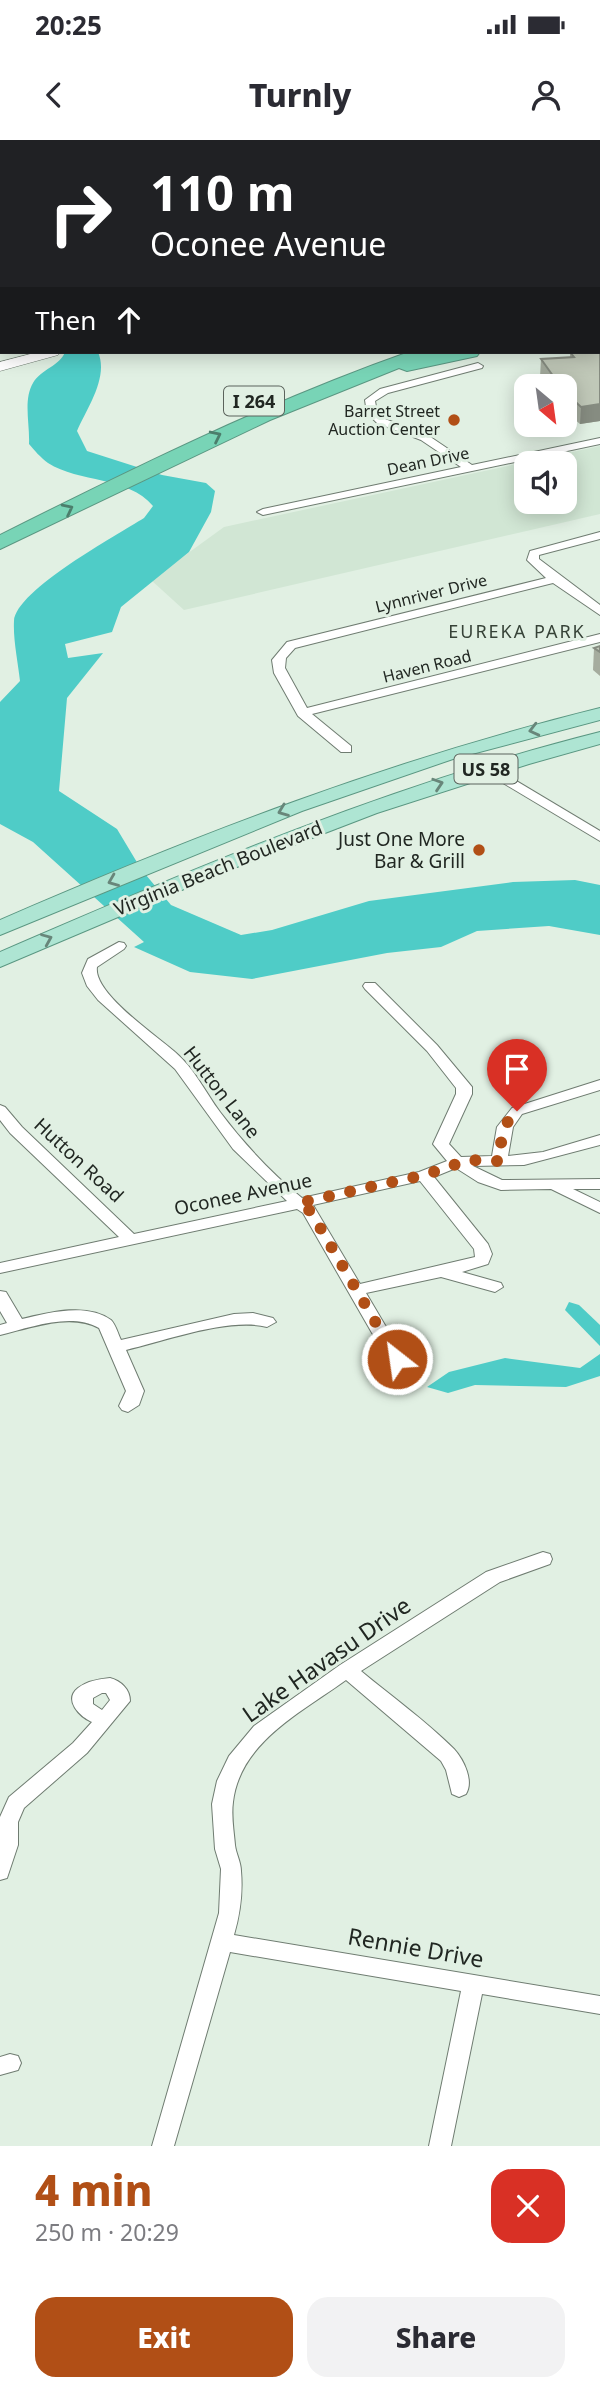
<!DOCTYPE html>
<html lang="en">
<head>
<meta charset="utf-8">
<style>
  :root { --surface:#fff; --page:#f2f2f3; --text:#2b2b33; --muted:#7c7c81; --accent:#b14f16 }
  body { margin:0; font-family:"Noto Sans",sans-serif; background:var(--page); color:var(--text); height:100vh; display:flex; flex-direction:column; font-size:26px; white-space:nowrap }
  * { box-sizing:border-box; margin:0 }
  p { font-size:23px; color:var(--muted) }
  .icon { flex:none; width:38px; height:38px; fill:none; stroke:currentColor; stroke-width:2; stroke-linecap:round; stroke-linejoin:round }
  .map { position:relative; height:2006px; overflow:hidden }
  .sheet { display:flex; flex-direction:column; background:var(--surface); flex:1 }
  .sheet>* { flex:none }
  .banner { position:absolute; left:0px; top:0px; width:600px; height:214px; box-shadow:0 4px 18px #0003; background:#202124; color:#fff; overflow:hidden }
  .needle { width:46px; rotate:151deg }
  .tools { position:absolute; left:514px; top:234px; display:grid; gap:14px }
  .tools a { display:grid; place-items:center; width:63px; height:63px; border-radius:14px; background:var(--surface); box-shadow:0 4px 18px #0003; font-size:35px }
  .pin { position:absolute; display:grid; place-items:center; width:60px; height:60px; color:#fff; margin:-72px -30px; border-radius:50% 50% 50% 0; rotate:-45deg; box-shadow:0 0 7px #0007 }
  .pin .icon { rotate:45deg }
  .me { position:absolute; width:77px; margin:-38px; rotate:330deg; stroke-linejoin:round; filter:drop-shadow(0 0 5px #0008) }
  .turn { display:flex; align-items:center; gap:24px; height:147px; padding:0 35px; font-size:32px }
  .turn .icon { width:91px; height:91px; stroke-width:2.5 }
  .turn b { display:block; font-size:49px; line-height:60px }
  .then { display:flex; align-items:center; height:66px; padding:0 35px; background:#0003; gap:14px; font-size:26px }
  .round { display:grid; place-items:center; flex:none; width:74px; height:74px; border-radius:21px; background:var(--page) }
  .overview { display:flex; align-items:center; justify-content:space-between; height:119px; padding:0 35px }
  h1 { font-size:42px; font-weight:800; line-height:52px; color:var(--accent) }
  .action { display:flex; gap:14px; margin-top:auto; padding:14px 35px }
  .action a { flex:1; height:80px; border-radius:21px; background:var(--accent); color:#fff; font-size:28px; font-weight:800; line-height:80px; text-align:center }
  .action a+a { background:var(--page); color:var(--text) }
  .status { display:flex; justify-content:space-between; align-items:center; height:49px; padding:0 35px; background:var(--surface); direction:ltr }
  .status svg { height:19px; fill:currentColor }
  header { display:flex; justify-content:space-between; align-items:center; height:91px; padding:0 35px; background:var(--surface); font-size:32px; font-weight:800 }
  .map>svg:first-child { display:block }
  .built { fill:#d1e6d4; fill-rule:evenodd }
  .water { fill:#4fccc7 }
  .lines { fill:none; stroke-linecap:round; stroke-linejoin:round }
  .street-casing { stroke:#6f7c71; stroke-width:2 }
  .secondary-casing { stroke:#6f7c71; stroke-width:1 }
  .primary-casing { stroke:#5a9782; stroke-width:2 }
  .highway-casing { stroke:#5a9782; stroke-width:2 }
  .street { fill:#fff; fill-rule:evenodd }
  .secondary { fill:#fff; fill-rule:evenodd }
  .primary { fill:#aee5d3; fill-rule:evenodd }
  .highway { fill:#78d4b6; fill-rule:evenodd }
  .wall { fill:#a5ac9e }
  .shaded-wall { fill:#868c81 }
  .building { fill:#c0c8b8; stroke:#868c81; stroke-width:2 }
  .oneway { stroke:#4c7e6c }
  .oneway2 { stroke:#68867a }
  .route { stroke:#b14f16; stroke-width:12; stroke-dasharray:0 21.6 }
  .poi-dot { fill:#b14f16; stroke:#e1f0e3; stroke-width:2.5 }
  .labels { text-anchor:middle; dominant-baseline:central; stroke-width:6; stroke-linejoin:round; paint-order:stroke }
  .far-poi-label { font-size:16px; fill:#212722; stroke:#e1f0e3; text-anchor:end }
  .far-street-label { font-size:16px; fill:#212722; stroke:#e1f0e3 }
  .shield { fill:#e1f0e3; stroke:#5b635c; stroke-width:2 }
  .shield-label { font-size:18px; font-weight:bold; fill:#212722 }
  .far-neighbourhood-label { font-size:18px; letter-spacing:2px; fill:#364237; stroke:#e1f0e3 }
  .poi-label { font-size:19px; fill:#212722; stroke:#e1f0e3; text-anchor:end }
  .street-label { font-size:19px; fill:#212722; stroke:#e1f0e3 }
  .near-street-label { font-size:23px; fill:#212722; stroke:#e1f0e3 }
</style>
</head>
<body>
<div class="status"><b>20:25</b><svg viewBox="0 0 49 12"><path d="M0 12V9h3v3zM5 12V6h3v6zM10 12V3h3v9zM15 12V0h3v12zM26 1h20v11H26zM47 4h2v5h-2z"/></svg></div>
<header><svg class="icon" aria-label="back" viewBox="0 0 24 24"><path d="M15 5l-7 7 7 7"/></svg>Turnly<svg class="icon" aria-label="person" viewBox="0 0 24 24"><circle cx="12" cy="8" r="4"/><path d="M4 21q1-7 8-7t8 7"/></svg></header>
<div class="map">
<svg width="600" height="2006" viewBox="0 0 600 2006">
  <rect width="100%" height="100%" fill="#e1f0e3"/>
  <!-- built -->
  <path class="built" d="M600,306V374L184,470L151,440L224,387ZM527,324H565V362H527Z"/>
  <!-- water -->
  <g class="water">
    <path d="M65,212H98C109,237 87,268 77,291L87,311L162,335L206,343L215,351L211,372L189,412L121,467L112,492L65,504L68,518L103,513L67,558L59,651L117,689L141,729L171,765L241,795L272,790L369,761L513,742L575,740L600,745V795L549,786L477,791L441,807L387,813L252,839L190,832L134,807L144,802L33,702L0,684V562L20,541C18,522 13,500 14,481C16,450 117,395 144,378L153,366C128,336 79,343 48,323C41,318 34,310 29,304C30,284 23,260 33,243C41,229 60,226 65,212Z"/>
    <polygon points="569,1162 579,1165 600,1185 600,1206 565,1170"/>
    <polygon points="600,1214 600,1236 566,1247 475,1245 448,1253 427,1247 449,1232 505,1218 580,1228"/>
  </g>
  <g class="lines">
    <!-- street casing -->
    <g class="street-casing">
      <g id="street">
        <polygon points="2,195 2,202 0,202 0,196"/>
        <polygon points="478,223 483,226 482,228 388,253 375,261 377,272 385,279 429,296 472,325 600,298 600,304 263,375 257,372 263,369 461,327 421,300 377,283 367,273 365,260 380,249"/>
        <polygon points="600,392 600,399 539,415 539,419 600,465 600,475 553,443 295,508 286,518 285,528 307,568 600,494 600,502 312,574 351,606 351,612 341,612 298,576 274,533 272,520 287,502 546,438 527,420 530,411"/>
        <polygon points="488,624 600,691 600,701 483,631 483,625"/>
        <path d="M119,802L124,803L126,806L124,809L97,827C93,853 157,896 175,912C195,929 205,952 220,972C244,1004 271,1033 302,1058L419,1032L447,1021L433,1004L456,954V948L427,911L365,849L363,846L365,843H375L437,905L472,947V954L449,1004L461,1017L492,1016L497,987L512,968L600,940V950L522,974L513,987L508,1016L543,1012L600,995V1005L524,1025L473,1026L502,1040L600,1039V1049H573L600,1062V1073L551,1049L501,1050L478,1042L456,1028L434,1037L488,1104L492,1114L488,1124L462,1132L501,1143L503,1147L495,1152L441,1137L366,1153L405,1219L396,1225L387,1219L303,1073L297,1069L0,1133V1123L119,1097L10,993L0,980V965L5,967L22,987L134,1094L287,1061L233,1009L175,929L98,860L87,846L82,833L88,819ZM420,1041L474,1109L475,1117L360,1144L313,1065Z"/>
        <path d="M0,1151L6,1152L22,1179C47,1173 87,1162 111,1180C116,1185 118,1194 121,1200L234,1174L253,1173L273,1178L276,1182L267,1187C229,1177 165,1201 126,1210L144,1251L139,1265L128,1272L122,1270L119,1266L126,1251L99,1188C70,1172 30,1188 0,1195V1185L7,1183L0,1171Z"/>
        <path d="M543,1412L550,1414L552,1419L550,1424L500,1442L361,1531C391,1556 426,1581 454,1609C464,1620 474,1641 466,1654L459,1657L452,1654L446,1630L441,1621L346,1540C302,1572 240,1602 233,1662C231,1676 234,1692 235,1705C236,1714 241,1722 241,1731C243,1753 240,1774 234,1795L600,1856V1874L482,1854L451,2006H429L461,1851L230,1812L174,2006H152L219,1773L221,1729L215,1709L212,1664L217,1641L229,1616L254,1586L340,1525L486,1432Z"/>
        <path d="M110,1538C121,1541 130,1549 130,1561L87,1613L24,1668L18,1682V1705L7,1738L0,1740V1677L9,1657L73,1603L92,1582C80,1577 63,1560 78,1548C87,1541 99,1539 110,1538ZM102,1553H106L110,1560L102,1570L93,1564V1558Z"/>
        <polygon points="10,1914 18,1916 21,1923 18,1930 0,1935 0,1917"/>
      </g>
    </g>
    <!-- secondary casing -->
    <g class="secondary-casing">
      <g id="secondary">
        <polygon points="600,0 600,8 598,8 598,2 593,2"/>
        <polygon points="38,212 60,212 58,215 0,231 0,222"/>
      </g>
    </g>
    <!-- primary casing -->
    <g class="primary-casing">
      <g id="primary">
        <path d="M600,568V580L453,619L302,671L0,795V780C198,694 390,620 600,568Z"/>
        <path d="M600,592V604L529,624L377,673L229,730L0,827V812C196,727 393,644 600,592Z"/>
      </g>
    </g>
    <!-- highway casing -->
    <g class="highway-casing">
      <g id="highway">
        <polygon points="598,45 600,45 598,56"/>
        <polygon points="598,145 600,145 598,156"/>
        <rect x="598" y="200" width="2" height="12"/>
        <path d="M409,212H480L477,216L407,231L399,228L270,280L0,409V395C134,328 267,262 409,212Z"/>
      </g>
    </g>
    <!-- street -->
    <use href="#street" class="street"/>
    <!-- secondary -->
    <use href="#secondary" class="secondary"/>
    <!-- primary -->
    <use href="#primary" class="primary"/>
    <!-- highway -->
    <use href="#highway" class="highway"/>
  </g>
  <!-- wall -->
  <g class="wall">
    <polygon points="600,210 600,281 580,284 565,271 565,247 548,247 540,237 541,219 570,217 570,212"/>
    <polygon points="600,506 600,536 593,530 594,508"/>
  </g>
  <!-- shaded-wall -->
  <polygon class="shaded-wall" points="600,264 600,281 580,284 581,267"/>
  <!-- building -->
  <g class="building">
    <polygon points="598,210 600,210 600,264 581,267 566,253 565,247 561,247 541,219 574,217 570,212 598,212"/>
    <polygon points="600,506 600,512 594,508"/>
  </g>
  <!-- one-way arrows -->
  <defs><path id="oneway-chevron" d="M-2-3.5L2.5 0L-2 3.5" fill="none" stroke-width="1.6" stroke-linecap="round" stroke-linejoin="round" transform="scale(1.75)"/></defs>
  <g class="oneway">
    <use href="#oneway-chevron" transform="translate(216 296) rotate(-26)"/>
    <use href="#oneway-chevron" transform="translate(68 369) rotate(-27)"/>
  </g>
  <g class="oneway2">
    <use href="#oneway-chevron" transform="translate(534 590) rotate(166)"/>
    <use href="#oneway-chevron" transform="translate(438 644) rotate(-18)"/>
    <use href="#oneway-chevron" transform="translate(283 671) rotate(159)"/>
    <use href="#oneway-chevron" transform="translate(113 741) rotate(158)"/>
    <use href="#oneway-chevron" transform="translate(47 799) rotate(-23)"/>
  </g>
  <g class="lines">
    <!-- route -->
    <path class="route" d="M397,1219L318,1084L309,1070L299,1063L424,1035L469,1020L500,1021C500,1003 502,983 517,971"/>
  </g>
  <!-- markers -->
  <g class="poi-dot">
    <circle cx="454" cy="280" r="7"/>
    <circle cx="479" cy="710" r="7"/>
  </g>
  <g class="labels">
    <!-- far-poi labels -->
    <g class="far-poi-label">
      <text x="440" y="271">Barret Street<tspan x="440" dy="18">Auction Center</tspan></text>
    </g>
    <!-- far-street labels -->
    <g class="far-street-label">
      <text transform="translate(428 321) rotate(-12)">Dean Drive</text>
      <text transform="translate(431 453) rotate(-14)">Lynnriver Drive</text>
      <text transform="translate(427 526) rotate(-14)">Haven Road</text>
    </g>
    <!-- shield labels -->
    <g class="shield">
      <rect x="224" y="246.5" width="60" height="29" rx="5"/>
      <rect x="454.5" y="614.5" width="63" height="29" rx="5"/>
    </g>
    <g class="shield-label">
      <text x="254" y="261">I 264</text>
      <text x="486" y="629">US 58</text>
    </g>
    <!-- far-neighbourhood labels -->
    <g class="far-neighbourhood-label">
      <text x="517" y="491">EUREKA PARK</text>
    </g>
    <!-- poi labels -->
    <g class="poi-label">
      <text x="465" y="699">Just One More<tspan x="465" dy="22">Bar &amp; Grill</tspan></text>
    </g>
    <!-- street labels -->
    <g class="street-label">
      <text transform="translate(218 728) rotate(-22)">Virginia Beach Boulevard</text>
      <text transform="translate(222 952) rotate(52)">Hutton Lane</text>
      <text transform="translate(79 1020) rotate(43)">Hutton Road</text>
      <text transform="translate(243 1054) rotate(-12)">Oconee Avenue</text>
    </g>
    <!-- near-street labels -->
    <g class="near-street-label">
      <text transform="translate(326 1519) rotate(-35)">Lake Havasu Drive</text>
      <text transform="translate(416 1807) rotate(10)">Rennie Drive</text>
    </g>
  </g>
</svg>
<div class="tools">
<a><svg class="needle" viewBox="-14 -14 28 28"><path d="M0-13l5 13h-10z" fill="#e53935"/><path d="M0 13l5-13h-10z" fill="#7c7c81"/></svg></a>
<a><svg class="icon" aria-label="sound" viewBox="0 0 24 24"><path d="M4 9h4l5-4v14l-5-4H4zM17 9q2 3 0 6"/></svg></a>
</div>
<div class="pin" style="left:517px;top:971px;background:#d93025"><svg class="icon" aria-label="arrive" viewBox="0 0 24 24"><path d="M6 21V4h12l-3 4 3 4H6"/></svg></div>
<svg class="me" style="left:397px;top:1219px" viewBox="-20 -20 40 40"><circle r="17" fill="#b14f16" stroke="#fff" stroke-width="3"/><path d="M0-11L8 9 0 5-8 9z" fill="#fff"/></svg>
<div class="banner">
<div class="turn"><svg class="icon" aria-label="right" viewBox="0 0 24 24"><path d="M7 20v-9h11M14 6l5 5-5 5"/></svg><div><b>110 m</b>Oconee Avenue</div></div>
<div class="then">Then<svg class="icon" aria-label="ahead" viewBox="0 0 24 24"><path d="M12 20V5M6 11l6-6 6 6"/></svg></div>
</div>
</div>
<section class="sheet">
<div class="overview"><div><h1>4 min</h1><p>250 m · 20:29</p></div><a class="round" style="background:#d93025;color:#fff"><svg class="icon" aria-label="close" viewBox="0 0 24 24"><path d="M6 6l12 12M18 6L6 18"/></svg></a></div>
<div class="action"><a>Exit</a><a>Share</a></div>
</section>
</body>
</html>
